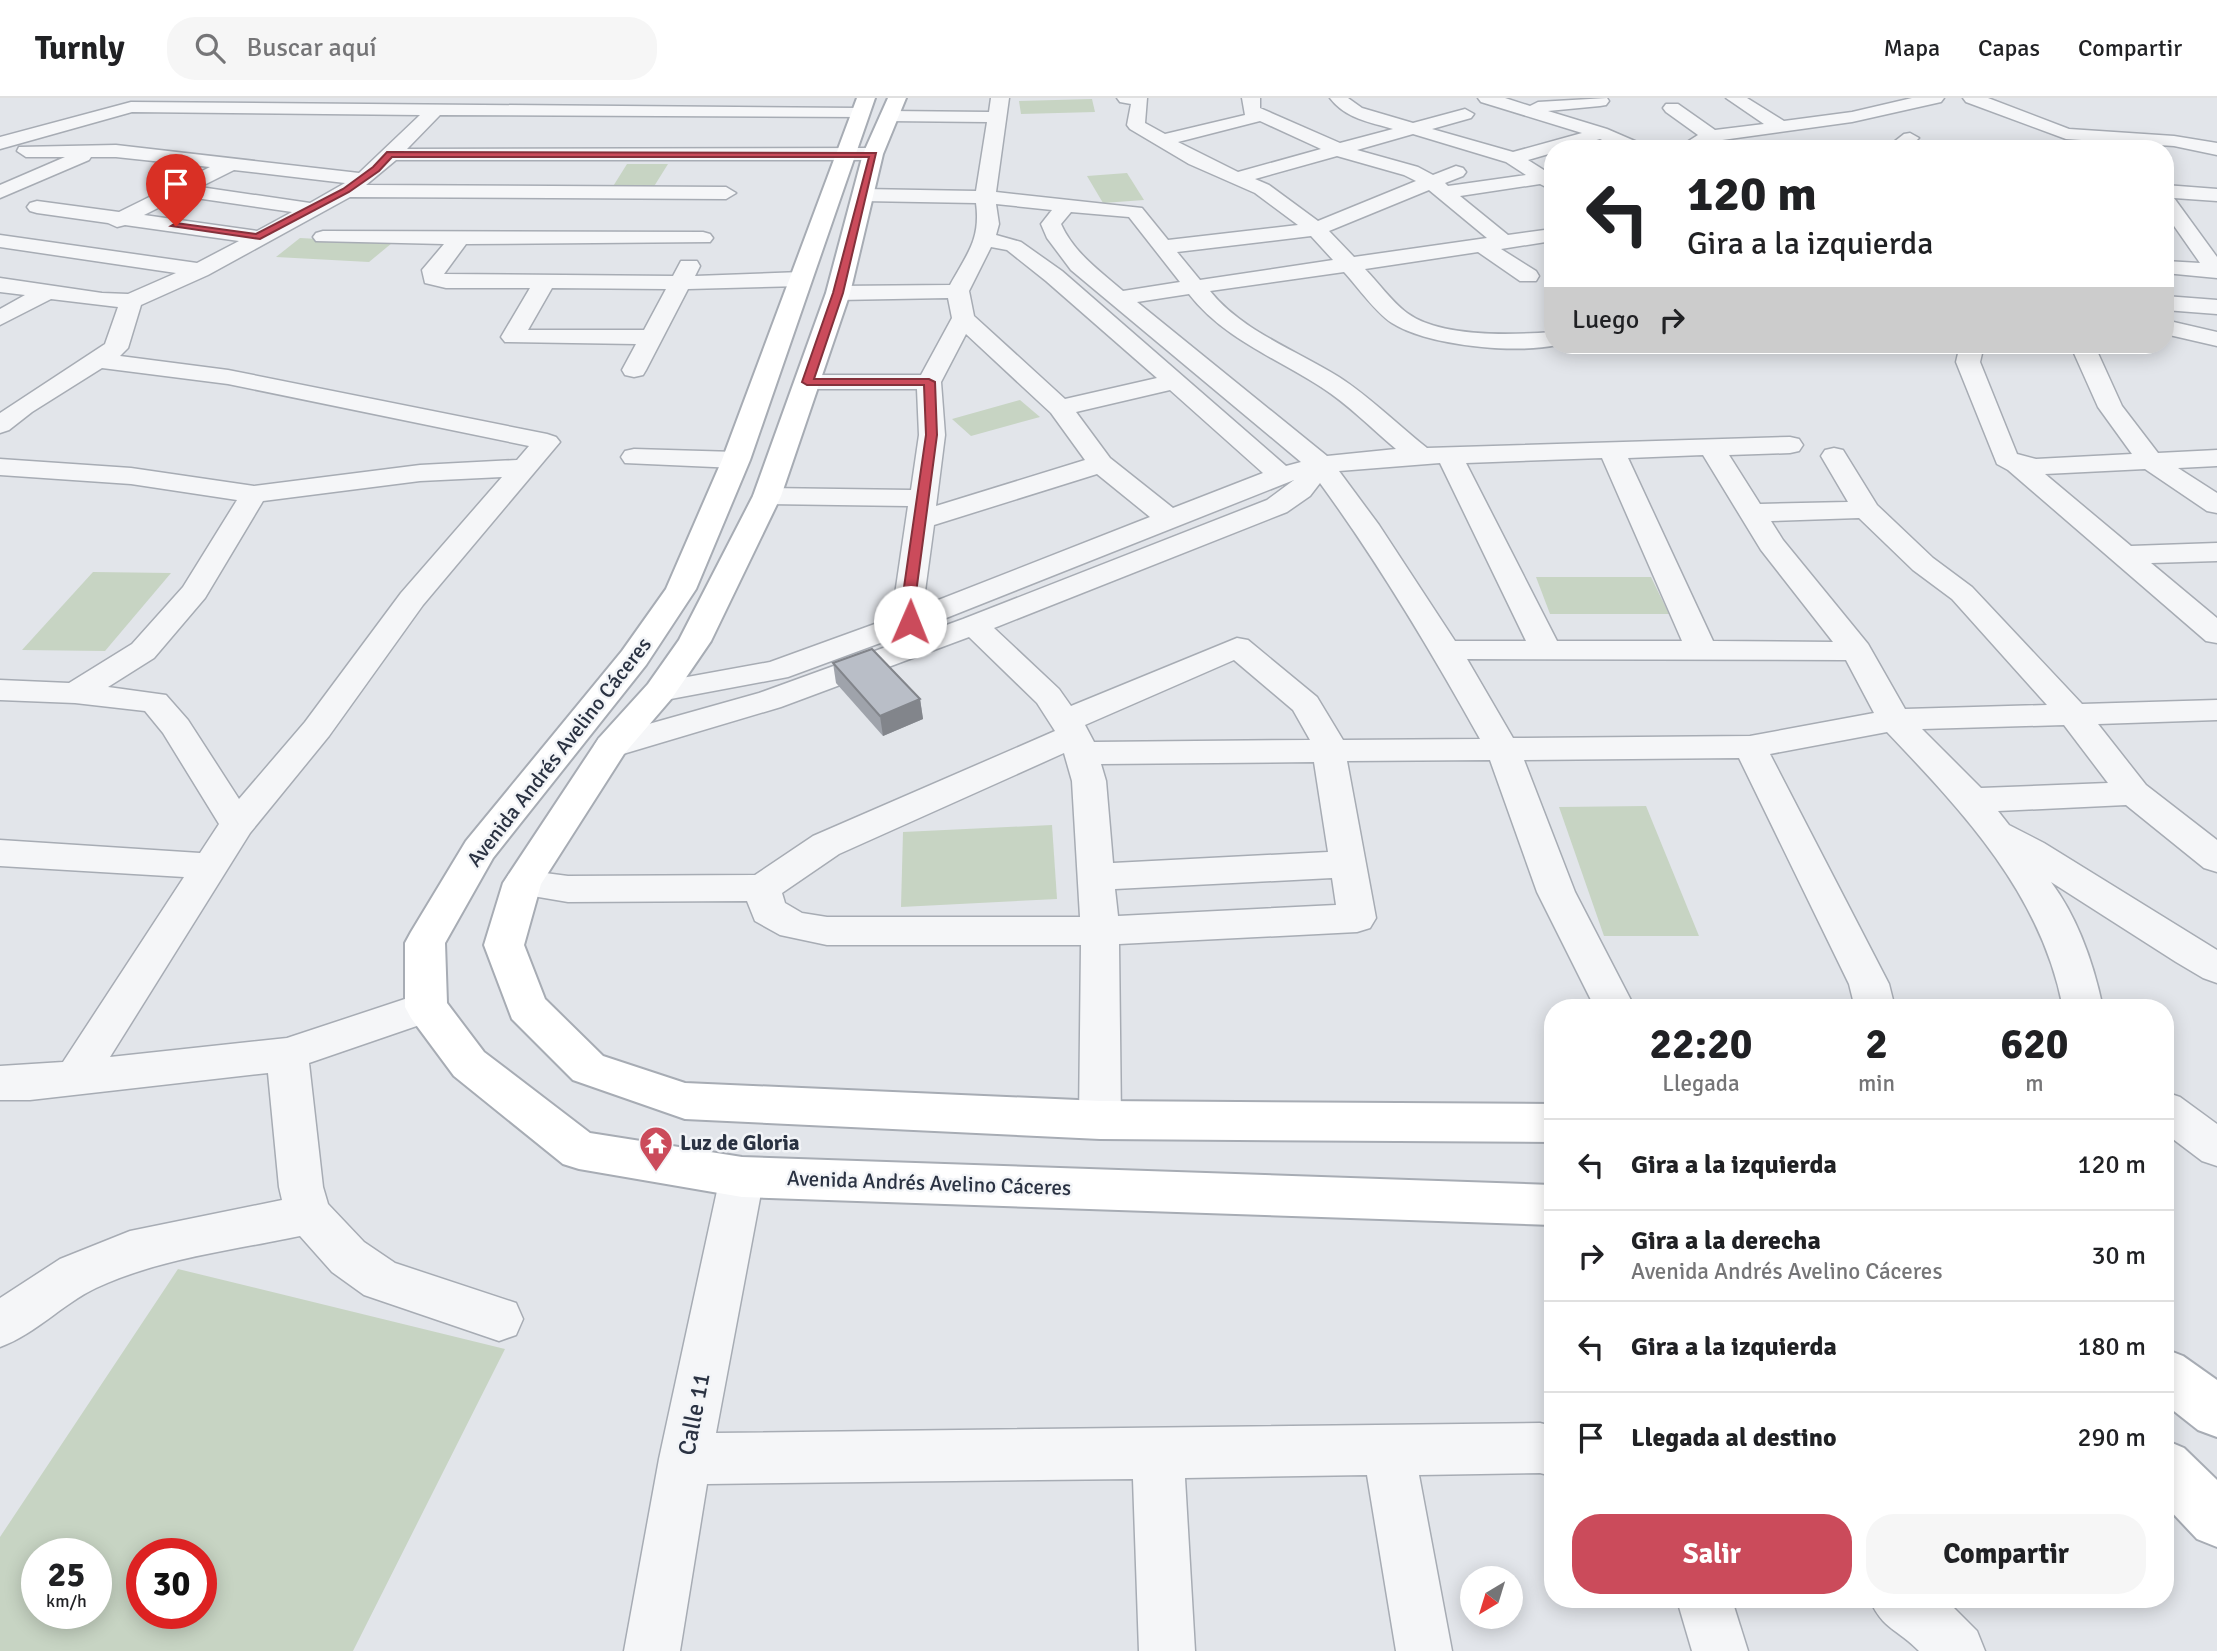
<!DOCTYPE html>
<html lang="es">
<head>
<meta charset="utf-8">
<style>
  :root { --surface:#fff; --page:#f6f6f6; --text:#202124; --muted:#757577; --line:#e0e0e0; --accent:#cb4b5b }
  body { margin:0; font-family:Signika,sans-serif; background:var(--page); color:var(--text); height:100vh; display:flex; flex-direction:column; font-size:26px; white-space:nowrap }
  * { box-sizing:border-box; margin:0 }
  p { font-size:23px; color:var(--muted) }
  .icon { flex:none; width:38px; height:38px; fill:none; stroke:currentColor; stroke-width:2; stroke-linecap:round; stroke-linejoin:round }
  .map { position:relative; flex:1; overflow:hidden }
  .details { position:absolute; left:1544px; top:901px; width:630px; height:609px; display:flex; flex-direction:column; background:var(--surface); border-radius:28px; box-shadow:0 4px 18px #0003 }
  .details>* { flex:none }
  .hud { position:absolute; left:1544px; top:42px; width:630px; height:214px; border-radius:28px; box-shadow:0 4px 18px #0003; background:#fff; color:var(--text); overflow:hidden }
  .needle { width:46px; rotate:218deg }
  .controls { position:absolute; left:1460px; top:1468px; display:grid; gap:14px }
  .controls a { display:grid; place-items:center; width:63px; height:63px; border-radius:50%; background:var(--surface); box-shadow:0 4px 18px #0003; font-size:35px }
  .speed { position:absolute; left:21px; top:1440px; display:flex; gap:14px; font-size:35px; font-weight:700; text-align:center }
  .speed>* { display:grid; place-content:center; width:91px; height:91px; border-radius:50%; background:var(--surface); box-shadow:0 4px 18px #0003; line-height:1 }
  .speed small { font-size:18px; font-weight:400 }
  .speed .limit { border:10px solid #d22; background:#fff; color:#111 }
  .pin { position:absolute; display:grid; place-items:center; width:60px; height:60px; color:#fff; margin:-72px -30px; border-radius:50% 50% 50% 0; rotate:-45deg; box-shadow:0 0 7px #0007 }
  .pin .icon { rotate:45deg }
  .me { position:absolute; width:77px; margin:-38px; rotate:1deg; stroke-linejoin:round; filter:drop-shadow(0 0 5px #0008) }
  .turn { display:flex; align-items:center; gap:24px; height:147px; padding:0 28px; font-size:32px }
  .turn .icon { width:91px; height:91px; stroke-width:2.5 }
  .turn b { display:block; font-size:49px; line-height:60px }
  .then { display:flex; align-items:center; height:66px; padding:0 28px; background:#0003; gap:14px; font-size:26px }
  .eta { display:flex; justify-content:space-evenly; align-items:center; height:119px; text-align:center }
  .eta b { font-size:42px; font-weight:700; line-height:49px }
  .cta { display:flex; gap:14px; margin-top:auto; padding:14px 28px }
  .cta a { flex:1; height:80px; border-radius:28px; background:var(--accent); color:#fff; font-size:28px; font-weight:700; line-height:80px; text-align:center }
  .cta a+a { background:var(--page); color:var(--text) }
  ul { padding:0; list-style:none }
  li { display:flex; align-items:center; gap:21px; height:91px; padding:0 28px; border-top:2px solid var(--line) }
  li div { flex:1 }
  li b { display:block; font-size:26px }
  li em { font-style:normal }
  header { display:flex; align-items:center; gap:42px; box-sizing:border-box; height:98px; padding:0 35px; background:var(--surface); border-bottom:2px solid var(--line) }
  header strong { font-size:33px }
  nav { display:flex; gap:38px; margin-inline-start:auto; font-size:24px }
  .search { width:490px; height:63px; background:var(--page); display:flex; align-items:center; gap:18px; box-sizing:border-box; padding:0 24px; border-radius:28px; color:var(--muted); font-size:26px }
  .map>svg:first-child { display:block }
  .green { fill:#c7d4c3; fill-rule:evenodd }
  .lines { fill:none; stroke-linecap:round; stroke-linejoin:round }
  .street-casing { stroke:#a7acb4; stroke-width:3 }
  .secondary-casing { stroke:#a7acb4; stroke-width:4 }
  .street { fill:#f5f6f8; fill-rule:evenodd }
  .secondary { fill:#fff; fill-rule:evenodd }
  .wall { fill:#9fa3ab }
  .shaded-wall { fill:#82858b }
  .building { fill:#b9bec7; stroke:#82858b; stroke-width:2 }
  .route { fill:#cb4b5b; stroke:#84313b; stroke-width:2 }
  .labels { text-anchor:middle; dominant-baseline:central; stroke-width:5; stroke-linejoin:round; paint-order:stroke }
  .street-label { font-size:21px; fill:#2a3242; stroke:#f2f4f7 }
  .poi-label { font-size:21px; font-weight:bold; fill:#2a3242; stroke:#f2f4f7; text-anchor:start }
  .near-street-label { font-size:24px; fill:#2a3242; stroke:#f2f4f7 }
</style>
</head>
<body>
<header>
<strong>Turnly</strong>
<div class="search"><svg class="icon" aria-label="search" viewBox="0 0 24 24"><circle cx="10" cy="10" r="6"/><path d="M15 15l6 6"/></svg>Buscar aquí</div>
<nav><a>Mapa</a><a>Capas</a><a>Compartir</a></nav>
</header>
<div class="map">
<svg width="2217" height="1553" viewBox="0 0 2217 1553">
  <rect width="100%" height="100%" fill="#e2e5ea"/>
  <!-- green -->
  <g class="green">
    <polygon points="1092,1 1095,14 1021,16 1019,3"/>
    <polygon points="627,66 668,66 653,90 612,90"/>
    <polygon points="1127,75 1144,102 1103,105 1087,78"/>
    <polygon points="300,140 392,145 369,164 276,159"/>
    <polygon points="1020,302 1040,319 971,338 952,321"/>
    <polygon points="93,474 171,475 105,553 22,552"/>
    <polygon points="1536,479 1651,479 1669,516 1550,516"/>
    <polygon points="1646,708 1699,838 1604,838 1559,709"/>
    <polygon points="1052,727 1057,801 901,809 903,734"/>
    <path d="M178,1171L505,1251L353,1553H0V1439ZM37,1456H96V1516H37ZM142,1456H201V1516H142Z"/>
  </g>
  <g class="lines">
    <!-- street casing -->
    <g class="street-casing">
      <g id="street">
        <path d="M991,0H1009L996,94L1142,110L1168,142L1298,127L1255,95L1189,66L1130,31L1127,27L1131,6L1120,4L1117,0H1147L1145,25L1165,36L1245,17L1242,0H1260V10L1340,45L1393,31C1370,24 1346,21 1330,0H1348L1362,10L1413,25L1465,11L1474,16L1471,20L1432,31L1513,54L1582,35L1481,4L1478,0H1505L1530,8L1538,4L1607,0L1609,3L1606,7L1600,8L1548,13L1607,31L1644,47L1646,51H1621L1600,41L1566,51H1552V55L1528,62L1547,74L1552,73V92L1540,86L1460,98L1508,137L1552,131V143L1501,151L1536,173L1539,178L1536,183H1520L1478,154L1365,171C1378,184 1391,203 1407,215C1441,240 1512,237 1552,234V247H1557C1516,256 1428,248 1392,225C1376,215 1357,188 1344,174L1210,193C1242,233 1296,252 1339,279C1370,299 1398,327 1427,350L1790,339L1799,341L1803,347L1799,353L1790,355L1729,357L1760,406L1848,404L1821,358L1825,352L1834,350L1843,352L1877,407L1933,460L1972,489L2082,606L2217,602V622L2098,626L2146,687L2217,742V774L2204,770L2126,707L1998,713L2009,727L2044,745L2217,852V885L2203,880L2176,864L2051,784C2078,820 2094,867 2103,910H2063C2041,796 1964,715 1887,634L1770,656L1889,886L1895,910H1855L1849,886L1739,660L1524,662L1575,794L1635,910H1595L1537,794L1490,662L1347,663L1376,820L1370,830L1357,834L1119,846L1121,1022L1115,1035L1100,1040L1085,1035L1079,1022L1081,847H827L780,837L755,823L747,803L568,804L509,794L504,785L509,776L522,772L568,778L755,777L813,738L1055,633L1037,605L969,539L781,609L623,656L611,659L599,656L594,648L599,640L759,595L963,521L1267,402L1294,382L921,530L788,579L660,603L649,600L644,593L649,586L770,564L894,519L893,510L908,408L767,406L757,404L753,398L757,392L767,390L911,392L919,337L917,291H807L798,289L795,284L798,279L807,277H921L952,220L948,200L838,202L830,200L827,195L830,190L838,188L950,187C967,156 981,141 976,105L863,103L853,97L863,91L976,93L987,24L889,23L880,18L889,13L989,14ZM1260,23L1321,51L1238,74L1178,44ZM1413,36L1506,64L1526,77L1448,88L1445,85L1463,78L1466,74L1463,70L1456,68L1433,77L1418,69L1357,52ZM1337,58L1404,77L1416,83L1318,123L1269,87L1255,81ZM1429,92L1487,140L1354,159L1329,133ZM996,106L1052,112L1041,126L1047,140L1071,172L1301,364L1286,368L1062,173L1021,144L996,137L999,126ZM1071,114L1129,119L1180,184L1123,193C1100,173 1074,155 1061,126ZM1311,138L1333,162L1200,182L1177,154ZM991,149L1007,152L1046,183L1157,280L1065,301L974,218L969,193ZM1189,196C1223,240 1276,260 1321,289C1348,306 1372,331 1396,351L1327,358L1137,204ZM966,236L1051,315L1085,362L936,408L945,337L941,284ZM1170,292L1263,375L1173,410L1110,360L1076,314ZM1703,357L1761,452L1833,544L1713,543L1628,360ZM1602,360L1682,543H1557L1466,365ZM1440,365L1526,543H1455L1379,427L1339,373ZM1097,376L1150,419L923,508L934,427ZM1320,385C1379,466 1431,553 1480,641L1343,642L1317,599L1248,542L1237,540L1071,608L1059,591L994,530L1287,414L1310,398ZM1859,420L1913,472L1952,501L2047,607L1905,611L1868,546L1783,442L1771,423ZM1467,561L1846,562L1874,615L1750,638L1513,640ZM1234,562L1293,612L1310,642L1094,644L1085,627ZM2064,627L2108,685L1981,690L1922,631ZM1064,655L1072,683L1080,819H827L802,815L785,805L782,795L839,756ZM1314,664L1328,754L1113,765L1106,683L1101,666ZM1332,780L1336,807L1118,818L1115,791Z"/>
        <polygon points="1726,0 1747,0 1784,23 1852,14 1912,0 1944,0 1941,4 1852,24 1715,43 1700,51 1676,51 1698,37 1666,14 1663,10 1666,6 1678,6 1715,32 1764,26"/>
        <polygon points="1963,0 1988,0 2069,31 2174,38 2217,45 2217,57 2174,48 2066,41 1966,4"/>
        <path d="M131,4L858,10L867,15L864,19L440,17L407,51L873,50L882,56L873,62H396L366,87L726,89L736,95L726,101L350,99L208,177L141,207L128,250L120,258L228,272L547,336L556,339L560,344L423,507L329,638L250,735L110,959L287,940L426,894L440,898L446,909L440,920L309,965L323,1089L328,1106L364,1144L395,1165L516,1205L523,1221L516,1237L499,1243L364,1197L332,1174L300,1138C234,1152 157,1161 96,1190C62,1206 36,1236 0,1249V1200L60,1161L130,1133L282,1102L279,1089L268,975L30,1002H0V968L63,964L184,779L0,768V742L200,755L219,726L163,635L145,613L75,605L0,602V582L69,585L132,546L183,489L237,402L131,386L0,377V361L131,370L254,388L420,367L517,362L529,348L228,286L102,270L32,314L9,332L0,335V315L105,246L118,209L51,201L0,227V211L25,197L0,194V180L102,195L128,196L176,175L0,149V137L197,165L239,143L125,127L117,129L108,125L37,115L30,113L27,109L30,105L37,103L119,114L210,69L116,59H91L89,62L0,100V87L65,59H26L17,53L19,49L116,47L359,75L420,17L132,14L0,51V39ZM234,72L345,85L310,105L200,89ZM182,98L292,114L257,133L144,117ZM502,379L401,495L305,624L239,701L188,622L166,597L108,589L154,560L205,500L263,403L420,383Z"/>
        <polygon points="1910,35 1919,40 1907,51 1885,51 1904,36"/>
        <polygon points="2165,87 2217,91 2217,103 2174,100 2217,159 2217,180 2165,175 2165,163 2200,165 2165,115"/>
        <path d="M323,133L703,134L710,136L713,140L710,144L466,146L444,176L673,178L681,163H697L700,168L695,178L801,174L809,176L812,181L809,186L801,188L688,191L646,272L643,277L634,279L625,277L622,272L636,246L505,244L501,239L530,190H446L425,185L422,172L444,146L316,143L313,139L316,135ZM552,190L666,191L644,232H528Z"/>
        <polygon points="2165,198 2217,202 2217,216 2165,212"/>
        <polygon points="2165,222 2217,234 2217,248 2165,236"/>
        <polygon points="1960,247 1984,247 1980,264 2017,356 2036,361 2132,356 2098,309 2073,253 2076,247 2100,247 2097,253 2122,308 2158,355 2217,352 2217,368 2178,370 2217,395 2217,415 2207,413 2145,371 2045,376 2131,448 2217,445 2217,463 2151,465 2217,520 2217,545 2206,543 2008,372 1997,366 1956,264"/>
        <polygon points="634,351 736,354 745,356 749,362 745,368 736,370 625,365 621,359 625,353"/>
        <polygon points="2165,994 2180,999 2217,1026 2217,1068 2202,1063 2165,1035"/>
        <polygon points="742,1060 758,1066 764,1079 716,1335 1540,1325 1552,1328 1552,1378 1540,1375 1419,1377 1452,1553 1396,1553 1367,1377 1185,1380 1195,1553 1139,1553 1133,1381 707,1386 680,1553 624,1553 659,1361 720,1079 726,1066"/>
        <polygon points="1677,1502 1732,1502 1748,1553 1692,1553"/>
        <path d="M1870,1502H1946L1977,1533L1985,1553H1919C1898,1531 1883,1532 1870,1502Z"/>
      </g>
    </g>
    <!-- secondary casing -->
    <g class="secondary-casing">
      <g id="secondary">
        <polygon points="857,0 875,0 750,362 696,491 646,567 493,760 445,845 447,905 484,954 590,1035 742,1059 1552,1087 1552,1127 742,1099 579,1071 563,1066 454,978 411,920 405,909 405,845 411,834 466,743 622,553 666,491 722,362"/>
        <polygon points="888,0 906,0 883,56 850,195 781,398 711,543 672,600 624,656 541,786 524,847 545,901 603,958 685,985 1100,1003 1552,1006 1552,1044 1100,1041 685,1021 573,982 512,921 484,847 503,785 599,640 648,586 679,542 753,398 826,195 863,56"/>
        <polygon points="2165,1251 2183,1258 2217,1282 2217,1339 2198,1332 2165,1306"/>
        <polygon points="2165,1342 2184,1350 2217,1382 2217,1449 2197,1441 2165,1407"/>
      </g>
    </g>
    <!-- street -->
    <use href="#street" class="street"/>
    <!-- secondary -->
    <use href="#secondary" class="secondary"/>
  </g>
  <!-- wall -->
  <polygon class="wall" points="833,565 920,601 923,621 883,638 836,585"/>
  <!-- shaded-wall -->
  <polygon class="shaded-wall" points="920,601 923,621 883,638 880,618"/>
  <!-- building -->
  <polygon class="building" points="872,551 920,601 880,618 833,565"/>
  <!-- route -->
  <polygon class="route" points="387,54 876,55 843,195 814,281 929,281 935,284 937,337 914,510 915,527 906,527 901,510 926,337 924,287 807,287 802,284 833,195 869,59 392,59 379,73 349,94 260,141 171,128 176,125 256,136 343,91 373,69"/>
  <!-- icons -->
  <defs>
    <g id="temple-pin" transform="scale(1.75)"><path d="M0 17L-7.5 6A9.5 9.5 0 1 1 7.5 6Z" fill="#cb4b5b" stroke="#f2f4f7"/><path d="M0-6L5-2H3V0L6.5 2.5H4V6H1.5V3h-3V6H-4V2.5H-6.5L-3 0V-2H-5Z" fill="#fff"/></g>
  </defs>
  <g fill-rule="evenodd">
    <use href="#temple-pin" x="656" y="1045"/>
  </g>
  <g class="labels">
    <!-- street labels -->
    <g class="street-label">
      <text transform="translate(559 654) rotate(-52)">Avenida Andrés Avelino Cáceres</text>
      <text transform="translate(929 1085) rotate(2)">Avenida Andrés Avelino Cáceres</text>
    </g>
    <!-- poi labels -->
    <g class="poi-label">
      <text x="680" y="1045">Luz de Gloria</text>
    </g>
    <!-- near-street labels -->
    <g class="near-street-label">
      <text transform="translate(694 1316) rotate(-79)">Calle 11</text>
    </g>
  </g>
</svg>
<div class="controls">
<a><svg class="needle" viewBox="-14 -14 28 28"><path d="M0-13l5 13h-10z" fill="#e53935"/><path d="M0 13l5-13h-10z" fill="#757577"/></svg></a>
</div>
<div class="speed"><div>25<small>km/h</small></div><div class="limit">30</div></div>
<div class="pin" style="left:176px;top:128px;background:#d93025"><svg class="icon" aria-label="arrive" viewBox="0 0 24 24"><path d="M6 21V4h12l-3 4 3 4H6"/></svg></div>
<svg class="me" style="left:910px;top:524px" viewBox="-20 -20 40 40"><circle r="19" fill="#fff"/><path d="M0-13L10 11 0 6-10 11z" fill="#cb4b5b"/></svg>
<div class="hud">
<div class="turn"><svg class="icon" aria-label="left" viewBox="0 0 24 24"><path d="M17 20v-9H6M10 6l-5 5 5 5"/></svg><div><b>120 m</b>Gira a la izquierda</div></div>
<div class="then">Luego<svg class="icon" aria-label="right" viewBox="0 0 24 24"><path d="M7 20v-9h11M14 6l5 5-5 5"/></svg></div>
</div>
<section class="details">
<div class="eta">
<div><b>22:20</b><p>Llegada</p></div>
<div><b>2</b><p>min</p></div>
<div><b>620</b><p>m</p></div>
</div>
<ul>
<li><svg class="icon" aria-label="left" viewBox="0 0 24 24"><path d="M17 20v-9H6M10 6l-5 5 5 5"/></svg><div><b>Gira a la izquierda</b></div><em>120 m</em></li>
<li><svg class="icon" aria-label="right" viewBox="0 0 24 24"><path d="M7 20v-9h11M14 6l5 5-5 5"/></svg><div><b>Gira a la derecha</b><p>Avenida Andrés Avelino Cáceres</p></div><em>30 m</em></li>
<li><svg class="icon" aria-label="left" viewBox="0 0 24 24"><path d="M17 20v-9H6M10 6l-5 5 5 5"/></svg><div><b>Gira a la izquierda</b></div><em>180 m</em></li>
<li><svg class="icon" aria-label="arrive" viewBox="0 0 24 24"><path d="M6 21V4h12l-3 4 3 4H6"/></svg><div><b>Llegada al destino</b></div><em>290 m</em></li>
</ul>
<div class="cta"><a>Salir</a><a>Compartir</a></div>
</section>
</div>
</body>
</html>
